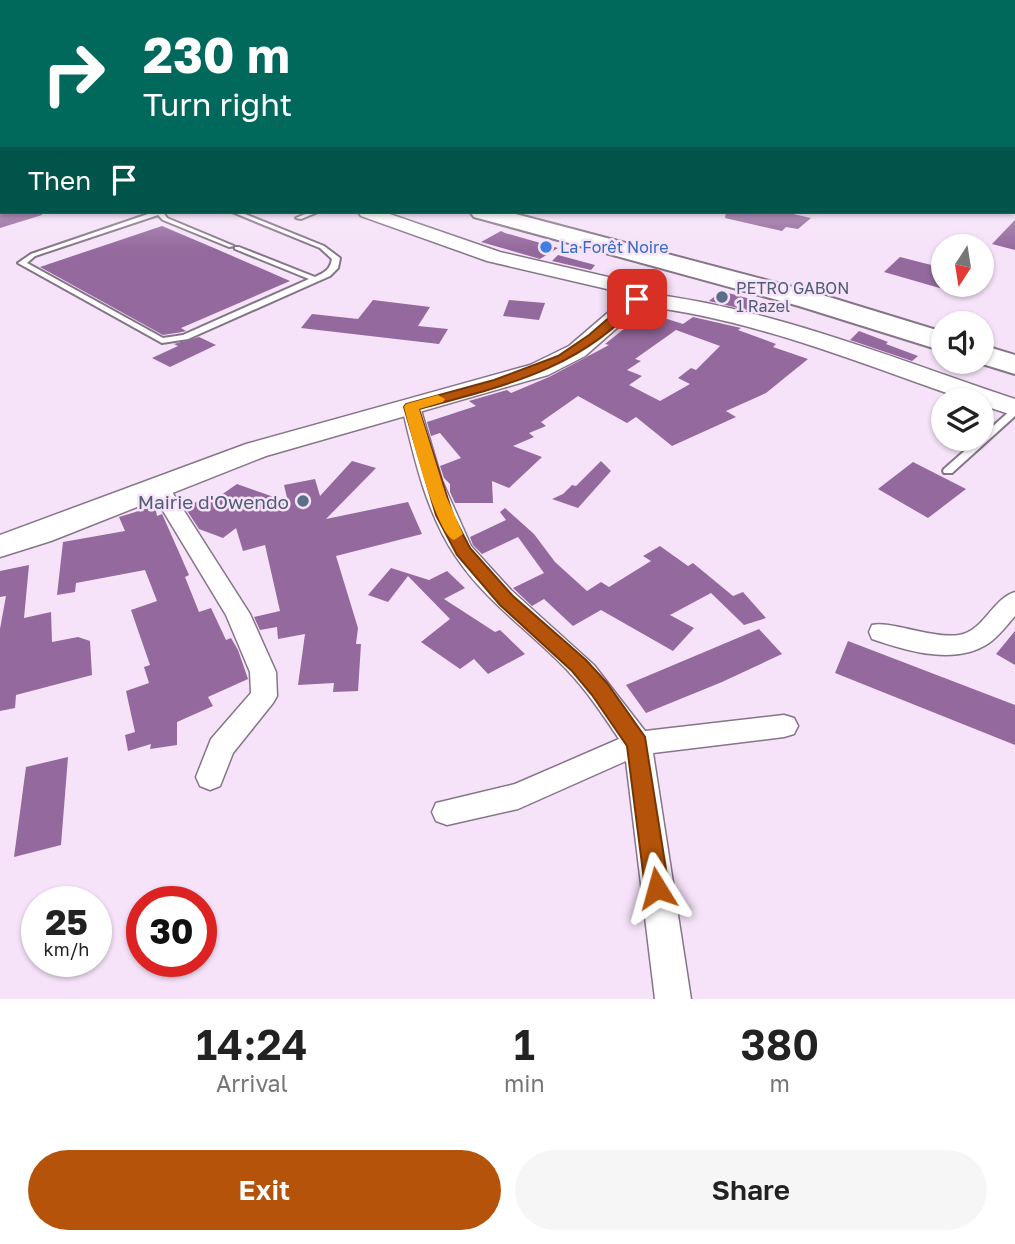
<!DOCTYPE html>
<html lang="en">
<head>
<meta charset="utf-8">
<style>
  :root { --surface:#fff; --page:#f6f6f6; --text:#222; --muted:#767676; --accent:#b45309 }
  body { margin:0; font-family:"Golos Text",sans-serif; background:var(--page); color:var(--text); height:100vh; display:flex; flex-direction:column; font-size:26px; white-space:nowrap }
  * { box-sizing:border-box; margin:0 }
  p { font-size:23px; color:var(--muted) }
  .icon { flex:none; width:38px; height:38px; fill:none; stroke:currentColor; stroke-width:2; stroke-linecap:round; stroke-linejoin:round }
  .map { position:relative; height:999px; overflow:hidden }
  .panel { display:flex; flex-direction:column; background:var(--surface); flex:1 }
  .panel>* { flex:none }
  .hud { position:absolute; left:0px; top:0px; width:1015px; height:214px; box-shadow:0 2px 5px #0004; background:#00695c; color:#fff; overflow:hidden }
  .needle { width:46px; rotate:192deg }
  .controls { position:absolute; left:931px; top:234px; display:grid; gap:14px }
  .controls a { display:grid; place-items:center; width:63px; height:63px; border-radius:50%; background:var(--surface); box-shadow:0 2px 5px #0004; font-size:35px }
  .speed { position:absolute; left:21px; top:886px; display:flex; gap:14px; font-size:35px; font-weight:700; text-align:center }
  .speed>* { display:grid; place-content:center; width:91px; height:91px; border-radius:50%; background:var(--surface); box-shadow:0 2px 5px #0004; line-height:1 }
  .speed small { font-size:18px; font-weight:400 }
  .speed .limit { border:10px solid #d22; background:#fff; color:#111 }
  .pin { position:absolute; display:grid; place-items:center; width:60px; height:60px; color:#fff; margin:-30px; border-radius:14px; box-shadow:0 4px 10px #0006 }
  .me { position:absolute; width:77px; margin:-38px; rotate:352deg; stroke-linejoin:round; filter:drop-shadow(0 0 5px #0008) }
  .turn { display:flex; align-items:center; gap:24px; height:147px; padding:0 28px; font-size:32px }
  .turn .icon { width:91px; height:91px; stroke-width:2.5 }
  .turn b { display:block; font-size:49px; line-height:60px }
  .then { display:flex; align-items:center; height:66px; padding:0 28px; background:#0003; gap:14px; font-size:26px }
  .eta { display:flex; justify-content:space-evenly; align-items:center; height:119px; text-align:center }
  .eta b { font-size:42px; font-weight:600; line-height:49px }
  .action { display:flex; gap:14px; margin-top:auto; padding:14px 28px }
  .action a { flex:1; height:80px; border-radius:42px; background:var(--accent); color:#fff; font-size:28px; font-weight:600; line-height:80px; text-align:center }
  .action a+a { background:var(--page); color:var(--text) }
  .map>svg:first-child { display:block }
  .building { fill:#94699d; fill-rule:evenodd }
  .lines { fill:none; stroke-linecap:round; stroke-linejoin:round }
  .lane-casing { stroke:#867589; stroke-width:4 }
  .street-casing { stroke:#867589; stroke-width:3 }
  .secondary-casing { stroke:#867589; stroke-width:3 }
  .highway-casing { stroke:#867589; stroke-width:4 }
  .lane { fill:#fff; fill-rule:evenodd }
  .street { fill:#fff; fill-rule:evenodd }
  .secondary { fill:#fff; fill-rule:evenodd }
  .highway { fill:#fff; fill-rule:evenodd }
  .route { fill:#b45309; stroke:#753606; stroke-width:2 }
  .slow { fill:#f59e0b }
  .shop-dot { fill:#3f7fe0; stroke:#f6e2f9; stroke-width:2.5 }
  .service-dot { fill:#5c6f8a; stroke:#f6e2f9; stroke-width:2.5 }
  .labels { text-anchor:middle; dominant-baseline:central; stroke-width:5; stroke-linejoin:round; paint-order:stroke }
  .far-shop-label { font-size:16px; fill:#366cbe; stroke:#f6e2f9; text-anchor:start }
  .far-service-label { font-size:16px; fill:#4e5e75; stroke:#f6e2f9; text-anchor:start }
  .service-label { font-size:19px; fill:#4e5e75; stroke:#f6e2f9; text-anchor:end }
</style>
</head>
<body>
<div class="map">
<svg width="1015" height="999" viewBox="0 0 1015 999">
  <rect width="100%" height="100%" fill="#f6e2f9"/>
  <!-- building -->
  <g class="building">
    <polygon points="0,212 42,212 42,215 0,228"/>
    <polygon points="726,212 784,212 811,218 798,229 786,227 782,231 725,218"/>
    <polygon points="1015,220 1015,250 992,244"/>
    <polygon points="162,226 214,248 290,281 181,328 186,331 182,332 163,335 40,267"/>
    <polygon points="501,231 505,233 558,248 540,259 481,242"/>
    <polygon points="558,255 595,265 591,270 552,261"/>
    <polygon points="900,257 943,268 943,289 884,272"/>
    <polygon points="721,291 769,304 759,313 709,301"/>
    <polygon points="373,300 430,307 418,326 448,329 439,344 301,328 312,314 358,319"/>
    <polygon points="509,300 545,303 539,320 503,316"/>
    <path d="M645,312L683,324L693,317L741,328L738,330L776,344L773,347L808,359L766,393L726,411L736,417L672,446L636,417L627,423L578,396L541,422L546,426L529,433L534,437L513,446L542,457L509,488L492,481L493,503H455L450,492V484L444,478L440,466L461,458L440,433L431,436L427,422L476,406L469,401L507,390L511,393L549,377L609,345L605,344ZM676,330L720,346L696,370L691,368L678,378L690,384L660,401L629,385L642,376L627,370L641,361L635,359Z"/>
    <polygon points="859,331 888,342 886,344 918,356 912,361 850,340"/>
    <polygon points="199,337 216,345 170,367 152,358 178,346 174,344"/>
    <polygon points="352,461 376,468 326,519 408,502 422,534 336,556 358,628 356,644 361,644 358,691 333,692 334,683 298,685 305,634 278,639 277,627 260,630 254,617 280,611 265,545 243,551 236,528 223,538 199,529 184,506 212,497 214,500 237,484 288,502 284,485 315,479 320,496"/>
    <polygon points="601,461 611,471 578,508 552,499 563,494 572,485 576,486"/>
    <polygon points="913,462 966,489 928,518 878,489"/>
    <polygon points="155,506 157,516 162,514 163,516 189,575 185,577 199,612 211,608 226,640 231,638 238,650 248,679 208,697 213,706 177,722 177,745 150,749 151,744 128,751 125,735 135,732 126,691 149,683 144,667 150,665 131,610 157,601 145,570 76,583 75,592 57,595 63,542 125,531 119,517"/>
    <polygon points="505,508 534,534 555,562 587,591 601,582 609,587 651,561 643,556 660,546 688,566 693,563 733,596 743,592 766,618 744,625 711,593 670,615 694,628 673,651 601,610 573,626 544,599 532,606 513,588 544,573 518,537 482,554 473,545 470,537 506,520 500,512"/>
    <polygon points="29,565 24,618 51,612 52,642 78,637 90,641 92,675 16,695 15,708 0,711 0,629 6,596 0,597 0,571"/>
    <polygon points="391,568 429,580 447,571 465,588 444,599 495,632 500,630 525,654 488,674 474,659 460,669 421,642 450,619 408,576 388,602 368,595"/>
    <polygon points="759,629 782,654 722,682 646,713 626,685"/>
    <polygon points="1015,631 1015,665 996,654"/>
    <polygon points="848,641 1015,705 1015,745 835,673"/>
    <polygon points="68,757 61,845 14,857 26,767"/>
  </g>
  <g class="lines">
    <!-- lane casing -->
    <g class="lane-casing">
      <g id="lane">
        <path d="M154,212H163L167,218L234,246L229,247L163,220L158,215L35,256L27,263L163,338L183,335L309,279L235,249V247H239L315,277C325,272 330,270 332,259L320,248L232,212H240L324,246L340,258L338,268L330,276L188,339L162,343L18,263L31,254Z"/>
        <polygon points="310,212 318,212 301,219 296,218"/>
        <polygon points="1015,408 1015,416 952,473 944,473 943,471 944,469 978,439 982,439 982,436 1012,409"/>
      </g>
    </g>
    <!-- street casing -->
    <g class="street-casing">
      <g id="street">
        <rect x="1013" y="110" width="2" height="5"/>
        <rect x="0" y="138" width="2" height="6"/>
        <path d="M411,401L420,407L442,481L471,546L511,590L594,665L645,731L784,715L794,718L798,726L794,734L784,737L653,753L691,999H655L626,761L518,809L447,825L436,821L432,812L436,803L515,784L619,739C603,715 587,691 568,671C531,632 486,602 456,557C426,513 414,457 402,407Z"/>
        <polygon points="158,480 165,481 250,614 276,672 277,696 273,703 233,753 220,786 210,790 200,786 196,777 211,739 251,693 250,672 226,615 148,486 151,481"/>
        <path d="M1015,592V616C1007,625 999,636 989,643C955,666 907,651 872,639L869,632L872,625C889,620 932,639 959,635C984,631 992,599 1015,592Z"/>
      </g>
    </g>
    <!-- secondary casing -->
    <g class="secondary-casing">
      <path id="secondary" d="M358,212H384L500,252L621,280L639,286L644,293C772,308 894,359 1015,399V416L982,405V401H969C862,364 755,319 642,306L585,356L548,375L266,456L51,541L0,557V535L246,444L530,365L569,346L625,298L607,289L487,261L361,216Z"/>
    </g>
    <!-- highway casing -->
    <g class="highway-casing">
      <g id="highway">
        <polygon points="470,212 508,212 819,294 943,332 943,351 799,306 474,217"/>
        <polygon points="982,345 1015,355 1015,374 976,362 982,362"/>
      </g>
    </g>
    <!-- lane -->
    <use href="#lane" class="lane"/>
    <!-- street -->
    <use href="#street" class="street"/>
    <!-- secondary -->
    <use href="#secondary" class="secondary"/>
    <!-- highway -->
    <use href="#highway" class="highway"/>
  </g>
  <!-- sky -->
  <linearGradient id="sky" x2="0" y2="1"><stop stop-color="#8fbcee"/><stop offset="0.44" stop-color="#fbf2fc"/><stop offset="1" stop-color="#fbf2fc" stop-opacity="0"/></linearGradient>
  <rect width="1015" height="250" fill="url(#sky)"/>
  <!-- route -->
  <path class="route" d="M633,297L642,299C583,369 503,386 419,409L453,515L470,548L513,596L586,660L607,683L645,737L669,888L666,896L657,900L649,896L645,888L627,746L592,695L572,671L500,605L457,555L436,515L404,407L406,404L494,380L558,356L589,335Z"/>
  <!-- slow -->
  <path class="slow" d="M438,395L445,399L443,402L419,409L446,496L463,534L454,540C436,535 410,429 404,407L406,404Z"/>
  <!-- markers -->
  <circle class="shop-dot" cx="546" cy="247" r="7"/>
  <g class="service-dot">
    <circle cx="722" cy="297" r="7"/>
    <circle cx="303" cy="501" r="7"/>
  </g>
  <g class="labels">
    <!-- far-shop labels -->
    <g class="far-shop-label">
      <text x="560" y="247">La Forêt Noire</text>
    </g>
    <!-- far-service labels -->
    <g class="far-service-label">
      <text x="736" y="288">PETRO GABON<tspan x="736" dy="18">1 Razel</tspan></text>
    </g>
    <!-- service labels -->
    <g class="service-label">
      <text x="289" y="501">Mairie d'Owendo</text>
    </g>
  </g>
</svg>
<div class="controls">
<a><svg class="needle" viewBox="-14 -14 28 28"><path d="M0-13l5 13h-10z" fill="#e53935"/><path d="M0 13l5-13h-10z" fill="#767676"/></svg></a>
<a><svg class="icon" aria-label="sound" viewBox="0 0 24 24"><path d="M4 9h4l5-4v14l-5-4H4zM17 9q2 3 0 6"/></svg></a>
<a><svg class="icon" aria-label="layers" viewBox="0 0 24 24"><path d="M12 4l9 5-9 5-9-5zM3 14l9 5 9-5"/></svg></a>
</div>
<div class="speed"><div>25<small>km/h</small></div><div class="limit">30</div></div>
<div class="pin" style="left:637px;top:299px;background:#d93025"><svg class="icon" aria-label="arrive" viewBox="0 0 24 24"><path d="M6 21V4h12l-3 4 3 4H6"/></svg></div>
<svg class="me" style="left:657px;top:888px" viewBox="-20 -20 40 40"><path d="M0-17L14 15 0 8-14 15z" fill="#b45309" stroke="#fff" stroke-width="4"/></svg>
<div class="hud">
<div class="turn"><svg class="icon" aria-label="right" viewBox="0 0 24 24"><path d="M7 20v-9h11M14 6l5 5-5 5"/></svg><div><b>230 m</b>Turn right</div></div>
<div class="then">Then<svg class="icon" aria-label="arrive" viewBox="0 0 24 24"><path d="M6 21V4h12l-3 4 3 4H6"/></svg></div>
</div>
</div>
<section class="panel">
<div class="eta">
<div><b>14:24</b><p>Arrival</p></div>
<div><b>1</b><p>min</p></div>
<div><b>380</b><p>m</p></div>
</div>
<div class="action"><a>Exit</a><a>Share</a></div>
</section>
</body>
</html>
